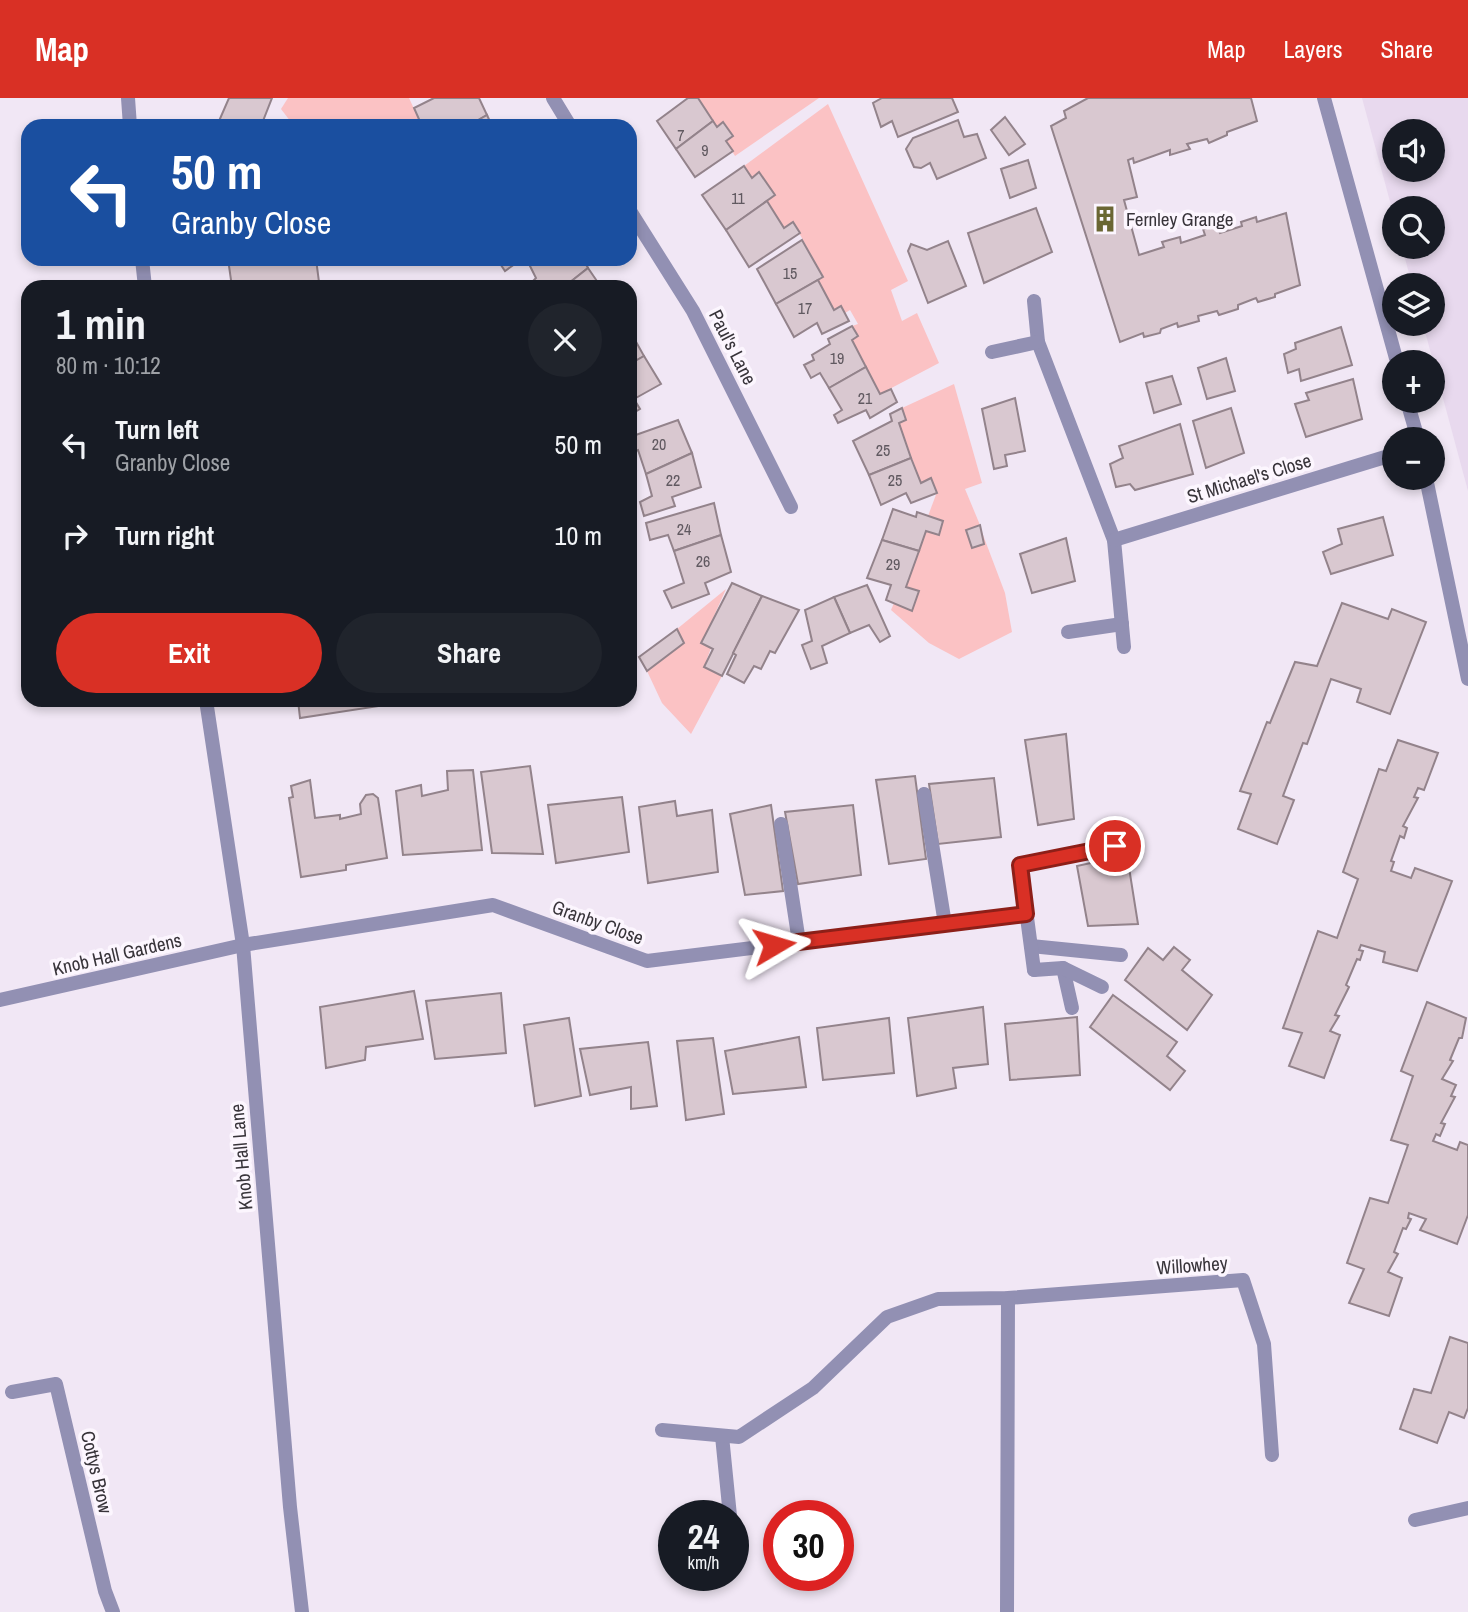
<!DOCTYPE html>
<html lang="en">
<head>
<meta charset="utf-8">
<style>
  :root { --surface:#171b24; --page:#20242c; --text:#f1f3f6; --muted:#9ea1a6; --accent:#d93025 }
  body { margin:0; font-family:"Archivo Narrow",sans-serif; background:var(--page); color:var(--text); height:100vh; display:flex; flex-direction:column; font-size:26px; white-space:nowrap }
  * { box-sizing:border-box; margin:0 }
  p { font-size:23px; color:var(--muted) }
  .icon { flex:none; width:38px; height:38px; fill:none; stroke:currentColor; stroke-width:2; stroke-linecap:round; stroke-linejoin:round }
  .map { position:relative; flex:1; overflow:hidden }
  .drawer { position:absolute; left:21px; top:182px; width:616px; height:427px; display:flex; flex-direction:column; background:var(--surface); border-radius:21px; box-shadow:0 4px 10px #0003 }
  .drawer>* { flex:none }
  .guide { position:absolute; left:21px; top:21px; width:616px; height:147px; border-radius:21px; box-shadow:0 4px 10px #0003; background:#1a4fa0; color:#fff; overflow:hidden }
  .controls { position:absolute; left:1382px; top:21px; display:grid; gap:14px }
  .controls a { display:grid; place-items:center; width:63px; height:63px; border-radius:50%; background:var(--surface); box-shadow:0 4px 10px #0003; font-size:35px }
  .speed { position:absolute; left:658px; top:1402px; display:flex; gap:14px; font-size:35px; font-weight:700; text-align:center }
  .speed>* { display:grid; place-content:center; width:91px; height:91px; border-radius:50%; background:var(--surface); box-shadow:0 4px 10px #0003; line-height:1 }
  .speed small { font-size:18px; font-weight:400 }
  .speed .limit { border:10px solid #d22; background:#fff; color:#111 }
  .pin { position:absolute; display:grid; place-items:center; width:60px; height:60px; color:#fff; margin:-30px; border:4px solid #fff; border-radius:50%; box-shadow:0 2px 7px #0007 }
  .me { position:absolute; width:77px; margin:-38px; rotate:83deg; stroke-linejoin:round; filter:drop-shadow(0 0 5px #0008) }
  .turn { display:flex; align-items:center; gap:24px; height:147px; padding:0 35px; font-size:32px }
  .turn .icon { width:91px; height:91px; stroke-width:2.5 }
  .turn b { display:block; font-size:49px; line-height:60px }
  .round { display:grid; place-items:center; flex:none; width:74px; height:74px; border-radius:37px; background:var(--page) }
  .headline { display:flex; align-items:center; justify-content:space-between; height:119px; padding:0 35px }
  h1 { font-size:42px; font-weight:700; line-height:52px }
  .primary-button { display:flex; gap:14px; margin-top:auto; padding:14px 35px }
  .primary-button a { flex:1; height:80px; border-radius:42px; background:var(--accent); color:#fff; font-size:28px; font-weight:700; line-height:80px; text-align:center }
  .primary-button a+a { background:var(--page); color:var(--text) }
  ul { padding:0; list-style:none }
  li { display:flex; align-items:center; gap:21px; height:91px; padding:0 35px }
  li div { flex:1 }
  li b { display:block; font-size:26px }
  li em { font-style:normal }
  header { display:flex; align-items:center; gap:42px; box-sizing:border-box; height:98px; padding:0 35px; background:var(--accent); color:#fff }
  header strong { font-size:33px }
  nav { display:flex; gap:38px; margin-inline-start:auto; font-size:24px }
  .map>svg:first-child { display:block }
  .built { fill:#e8d9ee; fill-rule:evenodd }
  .green { fill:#fbc2c4 }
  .building { fill:#d9c8d0; stroke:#93838b; stroke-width:2 }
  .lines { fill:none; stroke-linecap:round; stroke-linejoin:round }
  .service { stroke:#9290b3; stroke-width:14 }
  .minor { stroke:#9290b3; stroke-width:14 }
  .tertiary { stroke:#9290b3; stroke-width:14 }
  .route-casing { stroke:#8d1f18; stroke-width:18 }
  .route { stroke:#d93025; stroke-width:12 }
  .labels { text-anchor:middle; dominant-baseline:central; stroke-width:7; stroke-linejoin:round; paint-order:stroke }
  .number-label { font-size:16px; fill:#605960 }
  .poi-label { font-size:19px; fill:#38343a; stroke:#fcf6fe; text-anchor:start }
  .street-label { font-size:19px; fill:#38343a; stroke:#fcf6fe }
</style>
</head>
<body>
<header>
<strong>Map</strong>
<nav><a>Map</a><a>Layers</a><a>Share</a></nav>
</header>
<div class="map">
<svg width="1468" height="1514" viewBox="0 0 1468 1514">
  <rect width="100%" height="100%" fill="#f1e7f5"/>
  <!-- built -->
  <path class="built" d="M1362,0H1468V393L1423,226H1433V187H1412L1402,149H1433V110H1395V122ZM1395,33H1433V72H1395Z"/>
  <!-- green -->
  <g class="green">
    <polygon points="288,0 409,0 422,28 294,28 281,11"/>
    <polygon points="698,0 819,0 735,58 726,43 733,37 724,24 717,29"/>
    <polygon points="828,6 908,183 891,192 902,223 917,215 939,265 880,296 852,242 858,238 852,228 858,226 850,212 845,215 841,208 834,212 818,182 823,178 793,124 784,130 767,103 775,97 759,75 752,80 744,68"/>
    <polygon points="954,286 982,385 965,391 980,427 966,432 972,450 984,446 980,429 1005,495 1012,534 959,561 929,545 891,512 894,505 912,513 919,493 906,489 926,433 939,437 943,424 928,418 937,394 931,380 921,385 899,325 906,322 902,310"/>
    <polygon points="726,491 702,545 711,550 704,569 722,578 691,636 662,605 647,573 684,545 677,531"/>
  </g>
  <!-- building -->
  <g class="building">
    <polygon points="229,0 272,0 261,28 230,28 219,23"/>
    <polygon points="434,0 479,0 487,17 468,28 422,28 414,10"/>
    <polygon points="688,0 698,0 713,23 676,51 657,23"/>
    <polygon points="882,0 952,0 958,14 898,39 892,23 881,29 873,5"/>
    <polygon points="1088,0 1251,0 1257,23 1227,34 1227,37 1209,45 1207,41 1187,46 1190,51 1170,57 1170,52 1134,65 1133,60 1128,62 1137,99 1124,102 1139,157 1164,149 1162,144 1180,139 1181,145 1205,137 1203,131 1217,128 1220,135 1242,128 1241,124 1256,119 1257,124 1286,115 1300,187 1275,196 1275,199 1258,204 1256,200 1238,207 1238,211 1219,217 1217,213 1198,218 1199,223 1178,229 1177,225 1161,231 1160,235 1144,239 1143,235 1120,244 1051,28 1066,20 1064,13"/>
    <polygon points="487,17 492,28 468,28"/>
    <polygon points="1005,19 1025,46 1009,57 991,32"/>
    <polygon points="958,22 964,39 977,36 986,60 937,81 930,65 921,70 914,69 906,51 913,40"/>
    <polygon points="713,23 717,29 723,24 733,38 726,43 733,53 695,79 676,51"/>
    <polygon points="1028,62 1036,90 1010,100 1001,71"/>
    <polygon points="744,68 752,80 759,74 775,97 726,132 702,97"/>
    <polygon points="767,103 784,130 793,124 800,135 749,169 726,132"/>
    <polygon points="1036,110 1052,154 984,185 968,135"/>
    <polygon points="802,142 823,179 776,206 757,171"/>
    <polygon points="948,143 966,188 928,205 908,153 911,146 927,152"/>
    <polygon points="228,161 316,161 319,184 290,189 232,189"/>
    <polygon points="497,161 522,161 505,173"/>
    <polygon points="537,161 583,161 588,170 564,189 527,189 536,180 529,166"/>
    <polygon points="588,170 601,189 564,189"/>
    <polygon points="818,182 834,212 841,208 849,223 822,236 817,225 794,239 776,206"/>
    <polygon points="852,228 858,238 852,242 866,269 829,290 820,275 811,280 804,267 814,262 812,257 830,246 828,241"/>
    <polygon points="1341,229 1352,267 1301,283 1299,271 1288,275 1284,256 1296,251 1295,245"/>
    <polygon points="630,233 644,258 630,266"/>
    <polygon points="644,258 661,286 634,301 640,311 630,317 630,266"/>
    <polygon points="1226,260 1235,293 1207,301 1198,270"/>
    <polygon points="866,269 880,296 891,291 897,304 870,320 866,312 838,325 834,317 842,312 829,290"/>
    <polygon points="1172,278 1181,306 1154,315 1146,285"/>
    <polygon points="1353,281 1362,321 1306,339 1295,306 1309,302 1306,295"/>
    <polygon points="1015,300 1025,353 1005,357 1007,368 994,371 982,311"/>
    <polygon points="902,310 906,322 899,325 911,360 869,377 853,343 892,323 890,316"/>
    <polygon points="1231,310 1244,355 1206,370 1193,323"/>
    <polygon points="678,322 692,355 646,376 638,352 630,355 630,339"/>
    <polygon points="1180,326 1193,376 1135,392 1130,386 1116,389 1110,366 1123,360 1119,348"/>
    <polygon points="692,355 701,389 672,399 675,408 644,418 640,404 652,398 646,376"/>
    <polygon points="911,360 921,385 931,380 937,395 911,405 906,395 881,407 869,377"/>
    <polygon points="714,405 721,437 674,453 668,437 650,442 646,425"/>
    <polygon points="893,411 916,419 917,414 943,423 939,437 926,433 919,453 882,442"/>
    <polygon points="1383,419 1393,457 1331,476 1323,454 1342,446 1338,431"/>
    <polygon points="980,427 984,446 972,450 966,432"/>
    <polygon points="721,437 731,474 705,485 709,496 672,510 664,493 684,485 674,453"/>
    <polygon points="1066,440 1075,483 1032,495 1020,456"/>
    <polygon points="882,442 919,453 906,489 919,493 912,513 886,502 891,487 867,480"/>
    <polygon points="732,485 762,498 722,578 704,569 713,551 701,545"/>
    <polygon points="867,487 890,538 880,544 869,527 850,535 834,499"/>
    <polygon points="762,498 799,512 775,555 770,553 761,571 754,568 744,585 727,576 736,557 733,555"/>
    <polygon points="834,499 850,535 822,548 827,565 811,571 802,547 812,543 805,512"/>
    <polygon points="1342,505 1388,521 1392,511 1426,524 1390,616 1357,604 1361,591 1331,581 1307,646 1303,645 1283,698 1294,702 1277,746 1238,731 1251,696 1240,693 1267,624 1270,625 1295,564 1317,568"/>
    <polygon points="677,531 684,545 647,573 639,559"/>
    <polygon points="298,602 378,602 379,608 300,620"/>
    <polygon points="1066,636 1074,721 1038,727 1025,642"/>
    <polygon points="1398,642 1438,655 1424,692 1418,690 1414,699 1418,700 1403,728 1407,730 1404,740 1400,738 1391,763 1394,764 1391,773 1411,780 1415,770 1452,783 1417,873 1383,864 1385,854 1361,847 1359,852 1363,853 1360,862 1357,861 1346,887 1349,889 1335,917 1339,918 1330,933 1340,937 1324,980 1289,968 1302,935 1283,930 1318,833 1337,840 1358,781 1343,774 1379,671 1386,673"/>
    <polygon points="530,668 543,756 492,755 481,674"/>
    <polygon points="473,672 482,752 403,757 396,693 421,687 422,698 448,692 447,673"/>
    <polygon points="915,678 926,761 889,766 876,682"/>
    <polygon points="994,680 1001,739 938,746 929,686"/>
    <polygon points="310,682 315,720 340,717 340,721 361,716 360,706 366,697 373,696 378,700 387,760 346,767 346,772 301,779 289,700 293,699 291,688"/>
    <polygon points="622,699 629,754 556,765 548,707"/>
    <polygon points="675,703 677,718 712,712 718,774 648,785 639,709"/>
    <polygon points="771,707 783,793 745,797 730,716"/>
    <polygon points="853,707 861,777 798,786 785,714"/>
    <polygon points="1127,757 1138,826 1088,828 1077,768"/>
    <polygon points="1174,849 1190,862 1182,872 1212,897 1187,932 1125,882 1148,850 1163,862"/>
    <polygon points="414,893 423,941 366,949 365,962 326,970 320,909"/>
    <polygon points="501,895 506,955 435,961 426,903"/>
    <polygon points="1113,897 1177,944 1167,958 1185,973 1170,992 1090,929"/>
    <polygon points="1427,904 1466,920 1462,940 1459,940 1450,962 1453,963 1442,981 1456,987 1451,998 1455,999 1441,1025 1445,1026 1440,1038 1436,1036 1433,1043 1457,1052 1460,1044 1468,1047 1468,1117 1457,1146 1420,1132 1426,1121 1409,1115 1408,1120 1411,1121 1406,1131 1403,1130 1394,1154 1398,1156 1388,1174 1402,1180 1389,1218 1349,1205 1364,1171 1347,1165 1370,1100 1388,1105 1408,1047 1391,1042 1413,978 1401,973"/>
    <polygon points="983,909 988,966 953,970 956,990 917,998 908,920"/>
    <polygon points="1077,919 1080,977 1010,982 1005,926"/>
    <polygon points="569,920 581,998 535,1008 524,927"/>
    <polygon points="889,920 894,975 823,982 817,930"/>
    <polygon points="799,939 806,989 733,996 725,953"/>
    <polygon points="713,940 724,1016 686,1022 677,943"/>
    <polygon points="648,944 657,1008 631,1011 631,989 590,997 580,951"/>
    <polygon points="1450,1239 1468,1245 1468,1310 1464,1320 1449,1314 1437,1345 1400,1331 1414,1291 1431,1295"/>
  </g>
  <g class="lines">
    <!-- service -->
    <g class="service">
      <polyline points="924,696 945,826"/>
      <polyline points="781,726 799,844"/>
      <polyline points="1020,767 1115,748"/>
      <polyline points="1031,848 1121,857"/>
      <polyline points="1063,870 1072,910"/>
      <polyline points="1034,872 1063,870 1102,889"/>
      <polyline points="722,1338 730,1418"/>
      <polyline points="1415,1422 1468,1410"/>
    </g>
    <!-- minor -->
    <g class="minor">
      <polyline points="128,0 130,28"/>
      <polyline points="553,0 570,28"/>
      <polyline points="630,113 693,213 791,409"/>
      <polyline points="142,161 145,189"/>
      <polyline points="1034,203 1038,244 1114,442 1124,549"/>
      <polyline points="992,254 1038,244"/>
      <polyline points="1114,442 1395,356"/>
      <polyline points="1068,534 1122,526"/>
      <polyline points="206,602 243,847 290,1409 302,1514"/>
      <polyline points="1020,767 1034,872"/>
      <polyline points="0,902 243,847 493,807 647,863 1026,816"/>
      <polyline points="12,1294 56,1286 105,1493 113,1514"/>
      <polyline points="662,1332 739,1339 813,1290 887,1219 938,1201 1008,1200 1243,1182 1264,1246 1272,1357"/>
      <polyline points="1007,1514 1008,1200"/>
    </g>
    <!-- tertiary -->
    <g class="tertiary">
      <polyline points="1324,0 1397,264"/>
      <polyline points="1407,303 1418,341"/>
      <polyline points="1426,380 1468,581"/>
    </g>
  </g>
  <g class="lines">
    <!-- route casing -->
    <g class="route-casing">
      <polyline id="route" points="774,847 1026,816 1020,767 1115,748"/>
    </g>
    <!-- route -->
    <use href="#route" class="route"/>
  </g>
  <!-- icons -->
  <defs>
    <g id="building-bare" transform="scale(2.1)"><path d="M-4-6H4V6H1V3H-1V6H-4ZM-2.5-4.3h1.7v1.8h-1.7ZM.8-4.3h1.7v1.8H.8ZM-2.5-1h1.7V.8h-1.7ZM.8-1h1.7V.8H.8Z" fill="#6a6633" stroke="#fcf6fe" stroke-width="2.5" paint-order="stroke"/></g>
  </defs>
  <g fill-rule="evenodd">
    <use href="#building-bare" x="1105" y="121"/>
  </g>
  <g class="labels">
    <!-- number labels -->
    <g class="number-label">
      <text x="681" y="37">7</text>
      <text x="705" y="52">9</text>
      <text x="738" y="100">11</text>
      <text x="790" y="175">15</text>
      <text x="805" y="210">17</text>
      <text x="837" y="260">19</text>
      <text x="865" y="300">21</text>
      <text x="659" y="346">20</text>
      <text x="883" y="352">25</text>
      <text x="673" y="382">22</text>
      <text x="895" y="382">25</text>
      <text x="684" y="431">24</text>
      <text x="703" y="463">26</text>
      <text x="893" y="466">29</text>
    </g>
    <!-- poi labels -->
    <g class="poi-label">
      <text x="1126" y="121">Fernley Grange</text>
    </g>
    <!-- street labels -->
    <g class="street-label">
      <text transform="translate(733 249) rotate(63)">Paul's Lane</text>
      <text transform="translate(1249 380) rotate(-17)">St Michael's Close</text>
      <text transform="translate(598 824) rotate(20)">Granby Close</text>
      <text transform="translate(117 856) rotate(-13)">Knob Hall Gardens</text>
      <text transform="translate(241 1059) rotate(-95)">Knob Hall Lane</text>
      <text transform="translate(1192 1167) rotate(-4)">Willowhey</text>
      <text transform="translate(97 1374) rotate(77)">Cottys Brow</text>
    </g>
  </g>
</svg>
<div class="controls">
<a><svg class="icon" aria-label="sound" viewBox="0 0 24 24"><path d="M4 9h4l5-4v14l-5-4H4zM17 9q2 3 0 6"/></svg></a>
<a><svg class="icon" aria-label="search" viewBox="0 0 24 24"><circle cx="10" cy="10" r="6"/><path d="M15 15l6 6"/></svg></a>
<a><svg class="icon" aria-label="layers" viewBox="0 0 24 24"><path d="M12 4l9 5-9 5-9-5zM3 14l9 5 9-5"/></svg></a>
<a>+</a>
<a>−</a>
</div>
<div class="speed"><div>24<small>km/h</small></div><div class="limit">30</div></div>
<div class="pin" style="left:1115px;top:748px;background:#d93025"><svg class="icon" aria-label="arrive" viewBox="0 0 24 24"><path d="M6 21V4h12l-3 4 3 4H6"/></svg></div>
<svg class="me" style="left:774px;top:847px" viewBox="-20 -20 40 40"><path d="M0-17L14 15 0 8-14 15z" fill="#d93025" stroke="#fff" stroke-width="4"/></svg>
<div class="guide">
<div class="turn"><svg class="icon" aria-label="left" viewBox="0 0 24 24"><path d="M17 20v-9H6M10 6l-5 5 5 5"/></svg><div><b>50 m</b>Granby Close</div></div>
</div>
<section class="drawer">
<div class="headline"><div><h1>1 min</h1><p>80 m · 10:12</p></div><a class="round"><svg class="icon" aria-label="close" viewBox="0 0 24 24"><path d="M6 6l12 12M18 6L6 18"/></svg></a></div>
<ul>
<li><svg class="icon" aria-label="left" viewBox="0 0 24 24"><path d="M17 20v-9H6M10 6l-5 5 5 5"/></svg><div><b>Turn left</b><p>Granby Close</p></div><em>50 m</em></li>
<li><svg class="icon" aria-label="right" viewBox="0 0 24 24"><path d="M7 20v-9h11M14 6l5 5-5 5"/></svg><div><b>Turn right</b></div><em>10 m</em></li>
</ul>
<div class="primary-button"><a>Exit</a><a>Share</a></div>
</section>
</div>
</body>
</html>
